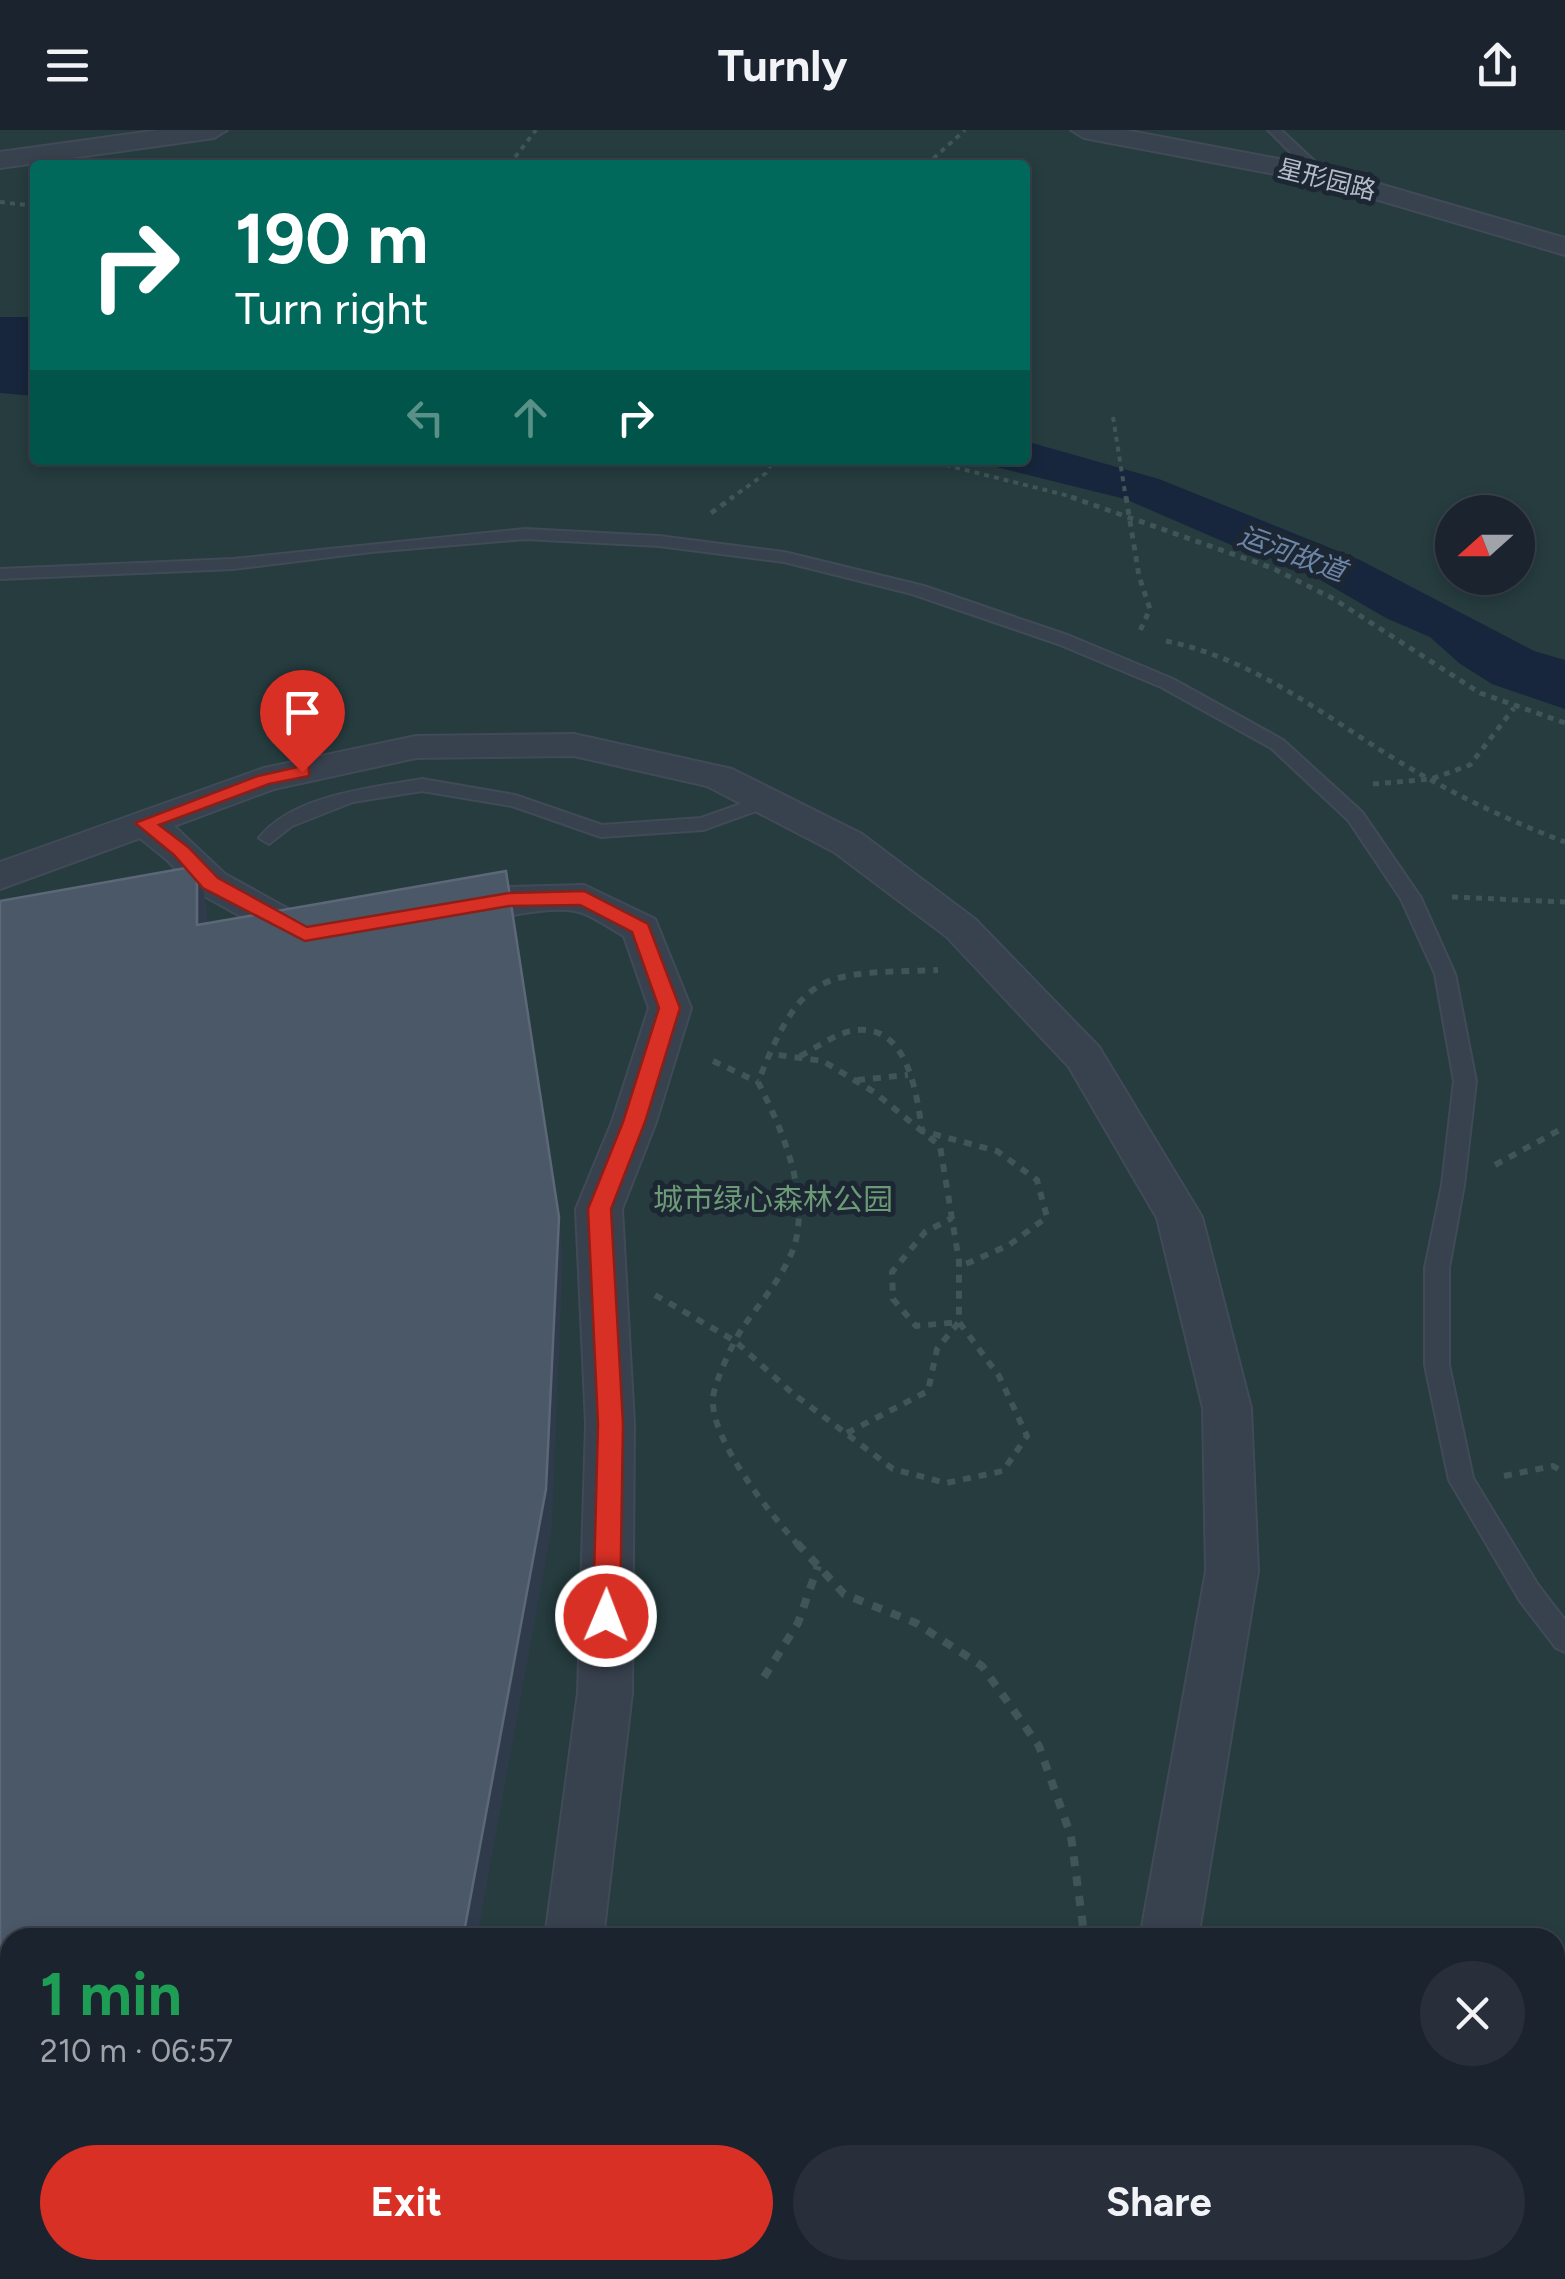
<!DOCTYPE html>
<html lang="en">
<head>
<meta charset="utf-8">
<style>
  :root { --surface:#1b232e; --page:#282f3a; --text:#f1f3f6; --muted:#a0a4aa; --line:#39404a; --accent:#d93025 }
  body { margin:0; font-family:Figtree,"Noto Sans SC",sans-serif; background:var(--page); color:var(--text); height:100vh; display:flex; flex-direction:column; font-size:38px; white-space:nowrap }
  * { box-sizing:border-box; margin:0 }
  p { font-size:32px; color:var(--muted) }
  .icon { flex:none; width:55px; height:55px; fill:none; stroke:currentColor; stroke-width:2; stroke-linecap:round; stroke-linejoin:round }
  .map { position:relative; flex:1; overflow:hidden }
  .panel { position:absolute; left:0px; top:1798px; width:1565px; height:352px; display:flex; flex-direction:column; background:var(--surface); border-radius:30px 30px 0 0; box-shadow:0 5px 15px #0003,0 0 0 2px var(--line) }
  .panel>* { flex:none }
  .guide { position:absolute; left:30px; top:30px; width:1000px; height:305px; border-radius:10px; box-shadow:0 5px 15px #0003,0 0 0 2px var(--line); background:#00695c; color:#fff; overflow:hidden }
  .needle { width:65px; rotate:249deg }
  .buttons { position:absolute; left:1435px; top:365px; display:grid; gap:20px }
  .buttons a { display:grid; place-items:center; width:100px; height:100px; border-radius:50%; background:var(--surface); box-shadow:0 5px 15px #0003,0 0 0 2px var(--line); font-size:50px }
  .pin { position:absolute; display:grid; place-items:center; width:85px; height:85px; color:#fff; margin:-102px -42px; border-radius:50% 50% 50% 0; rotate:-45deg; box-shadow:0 0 10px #0007 }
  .pin .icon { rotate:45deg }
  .me { position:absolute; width:110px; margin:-55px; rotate:1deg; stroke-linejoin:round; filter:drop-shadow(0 0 8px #0008) }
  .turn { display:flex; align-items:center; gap:35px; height:210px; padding:0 40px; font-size:45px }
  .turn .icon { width:130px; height:130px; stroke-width:2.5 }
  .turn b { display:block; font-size:70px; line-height:85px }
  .lanes { display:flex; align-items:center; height:95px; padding:0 40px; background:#0003; justify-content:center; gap:50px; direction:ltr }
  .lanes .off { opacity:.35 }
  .round { display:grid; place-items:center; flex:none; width:105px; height:105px; border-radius:52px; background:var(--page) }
  .headline { display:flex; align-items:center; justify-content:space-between; height:170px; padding:0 40px }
  h1 { font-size:60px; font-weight:700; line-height:75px; color:#1e9e55 }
  .primary-button { display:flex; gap:20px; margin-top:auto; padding:20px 40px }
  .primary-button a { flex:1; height:115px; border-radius:60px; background:var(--accent); color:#fff; font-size:40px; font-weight:700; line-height:115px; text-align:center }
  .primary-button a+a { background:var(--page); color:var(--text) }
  header { display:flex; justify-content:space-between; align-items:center; height:130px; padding:0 40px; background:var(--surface); font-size:45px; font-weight:700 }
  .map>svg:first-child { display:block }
  .green { fill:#263c3f; fill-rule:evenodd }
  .water { fill:#17263c }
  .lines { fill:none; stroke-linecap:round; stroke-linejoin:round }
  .lane-casing { stroke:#414a57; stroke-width:4 }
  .street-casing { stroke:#414a57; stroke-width:4 }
  .path-far3 { stroke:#3f5557; stroke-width:4; stroke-dasharray:5 5; stroke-linecap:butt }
  .path-far2 { stroke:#3f5557; stroke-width:5; stroke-dasharray:6 6; stroke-linecap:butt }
  .path-far1 { stroke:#3f5557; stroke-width:6; stroke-dasharray:8 8; stroke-linecap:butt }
  .path { stroke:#3f5557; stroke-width:8; stroke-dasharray:10 10; stroke-linecap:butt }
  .lane { fill:#38414e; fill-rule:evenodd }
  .street { fill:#38414e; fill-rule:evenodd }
  .shaded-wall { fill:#2f3b4b }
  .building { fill:#4b5868; stroke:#5c6777; stroke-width:2.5 }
  .route { fill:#d93025; stroke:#8d1f18; stroke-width:2.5 }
  .labels { text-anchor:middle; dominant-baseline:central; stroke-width:10; stroke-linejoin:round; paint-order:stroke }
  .far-street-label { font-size:25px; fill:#b4bcc9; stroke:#1d2633 }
  .far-water-label { font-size:28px; font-style:italic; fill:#6d86a8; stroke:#1d2633 }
  .park-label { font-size:30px; fill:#6b9a76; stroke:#1d2633 }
</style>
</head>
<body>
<header><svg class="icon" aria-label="menu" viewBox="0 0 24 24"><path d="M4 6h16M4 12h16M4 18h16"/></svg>Turnly<svg class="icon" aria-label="share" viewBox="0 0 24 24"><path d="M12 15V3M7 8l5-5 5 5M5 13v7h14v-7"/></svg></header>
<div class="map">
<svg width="1565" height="2149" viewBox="0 0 1565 2149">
  <rect width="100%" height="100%" fill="#242f3e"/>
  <!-- green -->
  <path class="green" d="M0,0H1565V2149H0ZM35,35H1025V330H35ZM1452,382H1518V448H1452ZM10,1808H1555V2140H10Z"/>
  <!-- water -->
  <g class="water">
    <polygon points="0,187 35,187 35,266 0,263"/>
    <polygon points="1025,311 1159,349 1360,430 1534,521 1565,530 1565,579 1492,554 1459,533 1430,507 1386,488 1300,438 1236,417 1125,369 968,330 1025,330"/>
  </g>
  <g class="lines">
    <!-- lane casing -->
    <g class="lane-casing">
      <g id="lane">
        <polygon points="1268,0 1281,0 1326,42 1326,48 1316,48"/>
        <polygon points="525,399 659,406 784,422 924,456 1070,506 1173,549 1283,610 1362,682 1421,768 1455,844 1476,951 1464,1055 1449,1138 1449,1235 1473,1348 1538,1455 1565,1490 1565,1522 1556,1518 1520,1471 1449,1350 1425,1235 1425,1138 1442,1055 1454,951 1435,844 1401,769 1348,690 1271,618 1161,557 1058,514 912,464 784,432 659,416 525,409 371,422 233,439 0,449 0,439 233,429"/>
        <path d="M422,649L515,665L602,695L701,688L766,665L775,671L773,675L703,700L601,707L512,676L422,661L353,672L292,696L269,714L259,708C293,665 371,658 422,649Z"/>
      </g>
    </g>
    <!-- street casing -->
    <g class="street-casing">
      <g id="street">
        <polygon points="159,0 227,0 214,8 0,38 0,22"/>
        <polygon points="1071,0 1125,0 1321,37 1565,108 1565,125 1317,52 1084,8"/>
        <path d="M574,604L732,639L862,704L975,789L1099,917L1202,1087L1251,1278L1258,1441L1198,1808H1140L1206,1441L1203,1278L1157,1088L1069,937L947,807L834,722L707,656L574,626L416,628L274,659L174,696L225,744L310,791L337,793L343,802L337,811C320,816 308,819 291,814L197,762L167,730L140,708L0,759V732L264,638L416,606Z"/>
        <path d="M584,755L655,789L691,878L656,992L622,1079L634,1294L632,1563L603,1808H545L578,1563L586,1294L576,1079L612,992L649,878L624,806C609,798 591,784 575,781C531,774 476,800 436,789L430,780L436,771L509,757Z"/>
        <polygon points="645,2140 713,2140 717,2149 649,2149"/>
        <polygon points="1080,2140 1144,2140 1142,2149 1078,2149"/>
      </g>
    </g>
    <!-- path-far3 -->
    <g class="path-far3">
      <polyline points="509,35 536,0"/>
      <polyline points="926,35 965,0"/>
      <polyline points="0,72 35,76"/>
      <polyline points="1113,287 1126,369"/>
      <polyline points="926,330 1081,369"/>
      <polyline points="730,369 766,343 774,330"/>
    </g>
    <!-- path-far2 -->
    <g class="path-far2">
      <polyline points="1071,367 1272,438 1334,469 1480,563 1565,593"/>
      <polyline points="1126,367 1139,446 1150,479 1139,503"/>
      <polyline points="711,383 733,367"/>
      <path d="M1166,511C1254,529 1323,585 1398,631C1451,663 1507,690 1565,712"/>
      <polyline points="1373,654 1431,649 1470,635 1514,578"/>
      <polyline points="1452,767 1565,772"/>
    </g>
    <!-- path-far1 -->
    <g class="path-far1">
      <path d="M800,926C818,917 837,902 857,900C908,895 917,965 922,1001L997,1021L1037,1050L1047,1087L1009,1115L959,1137"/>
      <polyline points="713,931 758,952"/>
      <polyline points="857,950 908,945"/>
      <polyline points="1495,1035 1565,997"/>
      <polyline points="655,1165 735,1211 791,1262 893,1339 946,1353 1003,1341 1027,1306 999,1246 959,1192 959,1131 940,1016 874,962 823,931 771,924"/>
      <polyline points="847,1303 928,1261 937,1219 959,1192 916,1196 893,1169 892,1142 925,1102 952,1088"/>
      <polyline points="1504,1346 1553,1336 1565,1343"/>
      <path d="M799,1416C772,1386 709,1309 713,1267C715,1251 734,1210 743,1197C762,1170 791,1138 797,1105C806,1054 780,995 758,952C803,838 822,844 938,840"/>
    </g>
    <!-- path -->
    <g class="path">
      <polyline points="797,1413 844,1464 916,1493 982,1536 1039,1616 1071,1706 1083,1796 1080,1808"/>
      <polyline points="764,1547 798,1493 818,1436"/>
      <polyline points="899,2149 900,2140"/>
    </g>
    <!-- lane -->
    <use href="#lane" class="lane"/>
    <!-- street -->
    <use href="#street" class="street"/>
  </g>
  <!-- shaded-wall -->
  <g class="shaded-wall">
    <polygon points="197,736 207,777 208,836 197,795"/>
    <polygon points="559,1087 563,1128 552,1397 477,1808 463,1808"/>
    <polygon points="401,2140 417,2140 415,2149 399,2149"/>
  </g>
  <!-- building -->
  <polygon class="building" points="197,736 197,795 506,741 559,1087 546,1359 463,1808 10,1808 10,2140 401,2140 399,2149 0,2149 0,771"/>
  <!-- route -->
  <polygon class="route" points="302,636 309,637 309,646 269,654 159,695 188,717 218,748 307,797 509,763 584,761 648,794 680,878 645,992 611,1079 623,1294 620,1486 616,1494 606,1497 597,1494 593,1486 598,1294 588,1079 623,992 659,878 632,802 580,775 509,776 305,811 203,758 174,725 135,693 258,646"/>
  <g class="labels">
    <!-- far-street labels -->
    <g class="far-street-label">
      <text transform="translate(1327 49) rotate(14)">星形园路</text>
    </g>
    <!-- far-water labels -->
    <g class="far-water-label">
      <text transform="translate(1292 423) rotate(20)">运河故道</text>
    </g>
    <!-- park labels -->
    <g class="park-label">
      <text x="773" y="1069">城市绿心森林公园</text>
    </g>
  </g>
</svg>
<div class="buttons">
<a><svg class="needle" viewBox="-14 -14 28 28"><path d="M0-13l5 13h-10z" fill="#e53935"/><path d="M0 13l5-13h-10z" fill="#a0a4aa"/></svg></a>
</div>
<div class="pin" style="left:302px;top:642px;background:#d93025"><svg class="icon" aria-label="arrive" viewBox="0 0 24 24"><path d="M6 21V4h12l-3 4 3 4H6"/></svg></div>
<svg class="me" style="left:606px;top:1486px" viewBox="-20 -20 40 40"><circle r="17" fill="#d93025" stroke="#fff" stroke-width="3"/><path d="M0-11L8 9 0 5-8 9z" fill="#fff"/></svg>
<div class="guide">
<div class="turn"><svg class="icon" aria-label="right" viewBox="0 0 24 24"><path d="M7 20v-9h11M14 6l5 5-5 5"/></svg><div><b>190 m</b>Turn right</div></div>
<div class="lanes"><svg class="icon off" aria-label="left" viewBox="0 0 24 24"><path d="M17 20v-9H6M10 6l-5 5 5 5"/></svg><svg class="icon off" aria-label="ahead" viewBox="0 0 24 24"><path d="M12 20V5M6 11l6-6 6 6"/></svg><svg class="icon" aria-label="right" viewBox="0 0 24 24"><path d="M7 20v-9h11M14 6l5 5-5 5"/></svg></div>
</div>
<section class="panel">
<div class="headline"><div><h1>1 min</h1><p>210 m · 06:57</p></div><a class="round"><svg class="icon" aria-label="close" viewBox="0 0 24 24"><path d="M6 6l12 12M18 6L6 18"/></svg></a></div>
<div class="primary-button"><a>Exit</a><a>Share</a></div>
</section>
</div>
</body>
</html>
